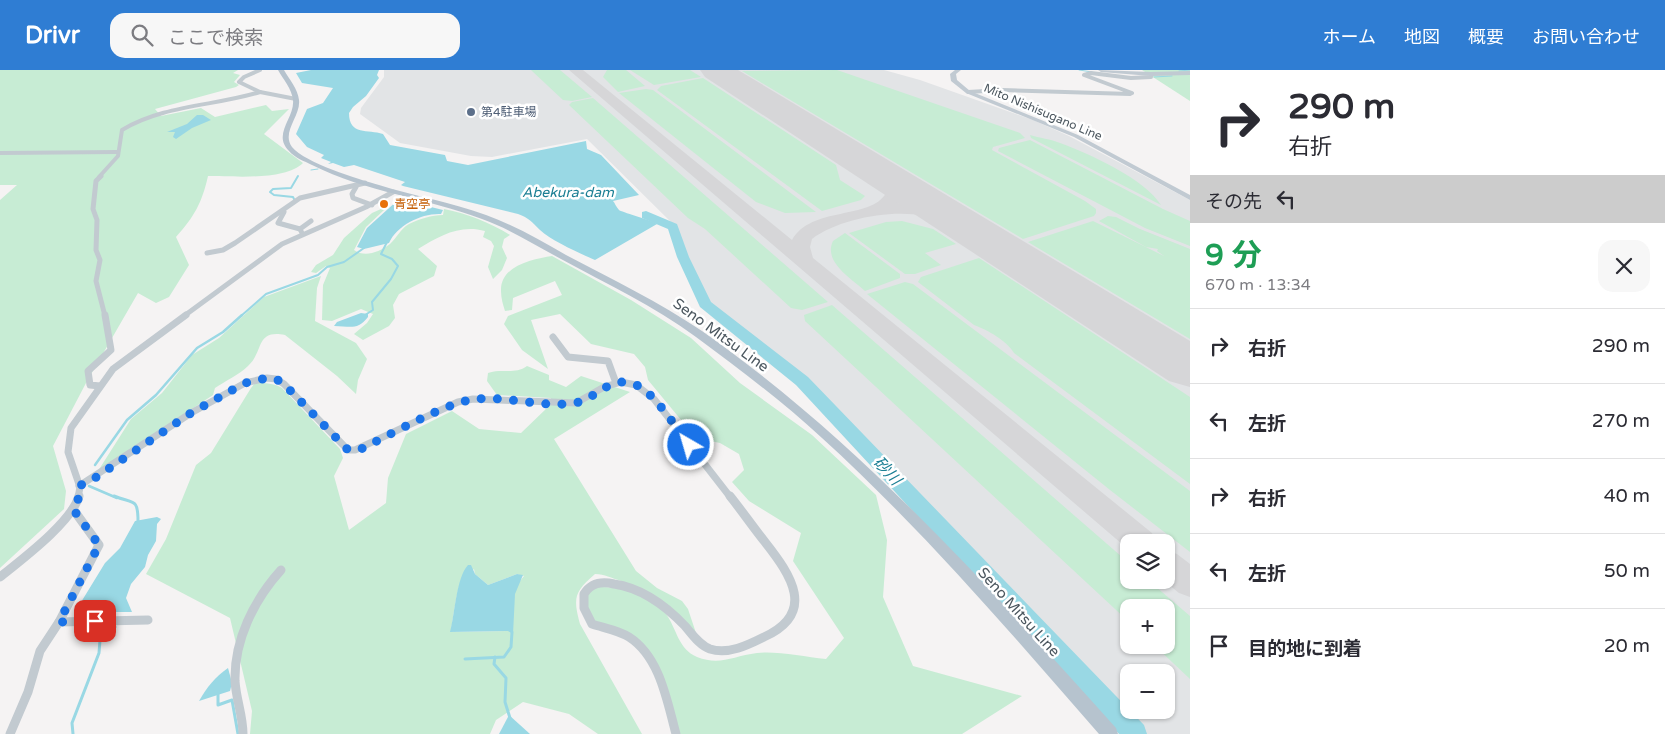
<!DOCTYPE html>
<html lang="ja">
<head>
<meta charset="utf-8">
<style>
  :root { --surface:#fff; --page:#f7f7f7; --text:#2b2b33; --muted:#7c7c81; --line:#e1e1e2; --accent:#2f7dd3 }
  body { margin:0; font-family:"Varela Round","Noto Sans JP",sans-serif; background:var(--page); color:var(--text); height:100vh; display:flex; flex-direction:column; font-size:19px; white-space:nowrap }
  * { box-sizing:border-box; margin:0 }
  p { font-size:16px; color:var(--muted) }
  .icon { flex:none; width:28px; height:28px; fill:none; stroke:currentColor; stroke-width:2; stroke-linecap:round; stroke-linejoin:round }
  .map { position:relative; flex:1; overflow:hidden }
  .drawer { display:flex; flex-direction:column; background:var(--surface); width:475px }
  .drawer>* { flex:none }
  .hud { background:#fff; color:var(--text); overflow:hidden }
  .tools { position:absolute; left:1120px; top:464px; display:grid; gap:10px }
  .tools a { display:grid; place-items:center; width:55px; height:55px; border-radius:10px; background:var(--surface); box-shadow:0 1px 4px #0004; font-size:25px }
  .pin { position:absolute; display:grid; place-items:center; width:42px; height:42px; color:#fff; margin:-21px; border-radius:10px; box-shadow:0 2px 8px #0006 }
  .me { position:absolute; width:55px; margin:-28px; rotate:322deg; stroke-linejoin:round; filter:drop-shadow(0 0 4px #0008) }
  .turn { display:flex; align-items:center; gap:18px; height:105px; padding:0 15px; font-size:22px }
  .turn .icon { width:65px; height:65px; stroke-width:2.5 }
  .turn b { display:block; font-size:35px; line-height:42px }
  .then { display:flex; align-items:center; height:48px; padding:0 15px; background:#0003; gap:10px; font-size:19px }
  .round { display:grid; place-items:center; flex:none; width:52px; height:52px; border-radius:15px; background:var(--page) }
  .summary { display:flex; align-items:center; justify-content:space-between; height:85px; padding:0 15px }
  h1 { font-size:30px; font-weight:700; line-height:38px; color:#1e9e55 }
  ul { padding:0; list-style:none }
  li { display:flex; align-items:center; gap:15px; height:75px; padding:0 15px; border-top:1px solid var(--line) }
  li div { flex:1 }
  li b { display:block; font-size:19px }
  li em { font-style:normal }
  header { display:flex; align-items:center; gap:30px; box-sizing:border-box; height:70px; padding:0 25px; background:var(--accent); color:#fff }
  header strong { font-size:24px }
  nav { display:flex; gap:28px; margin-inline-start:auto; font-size:18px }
  .search { width:350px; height:45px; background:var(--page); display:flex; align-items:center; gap:12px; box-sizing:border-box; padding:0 18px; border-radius:15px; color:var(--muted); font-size:19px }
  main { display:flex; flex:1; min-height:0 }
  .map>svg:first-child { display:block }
  .airport { fill:#e2e4e6; fill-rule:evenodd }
  .green { fill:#c7ecd4; fill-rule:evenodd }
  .water { fill:#99d8e4 }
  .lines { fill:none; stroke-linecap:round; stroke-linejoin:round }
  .stream-far3 { stroke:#99d8e4; stroke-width:1 }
  .stream-far2 { stroke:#99d8e4; stroke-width:2 }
  .stream-far1 { stroke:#99d8e4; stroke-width:2.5 }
  .stream { stroke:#99d8e4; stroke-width:3 }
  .river { fill:#99d8e4; fill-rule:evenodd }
  .taxiway { fill:#d6d6d8; fill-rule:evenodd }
  .runway { fill:#d6d6d8; fill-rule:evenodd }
  .street-far3 { stroke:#c2cad0; stroke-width:4 }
  .street-far2 { stroke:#c2cad0; stroke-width:5 }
  .street-far1 { stroke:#c2cad0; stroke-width:7 }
  .street { stroke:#c2cad0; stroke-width:9 }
  .secondary { fill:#c1cad2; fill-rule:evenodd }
  .primary { fill:#b6c3ce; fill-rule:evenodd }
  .route { stroke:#1a73e8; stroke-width:9; stroke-dasharray:0 16.2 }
  .service-dot { fill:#5c6f8a; stroke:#fff; stroke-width:2 }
  .food-dot { fill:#e8710a; stroke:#fff; stroke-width:2 }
  .labels { text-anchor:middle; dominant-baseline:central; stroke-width:5; stroke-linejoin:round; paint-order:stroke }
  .far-service-label { font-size:12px; fill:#4e5e75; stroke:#fff; text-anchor:start }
  .far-street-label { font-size:12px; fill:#4c575f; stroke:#fff }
  .far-food-label { font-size:12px; fill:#c56008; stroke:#fff; text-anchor:start }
  .far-water-label { font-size:14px; font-style:italic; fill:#1b7f94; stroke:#fff }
  .street-label { font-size:15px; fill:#4c575f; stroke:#fff }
  .water-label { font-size:16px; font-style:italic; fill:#1b7f94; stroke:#fff }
</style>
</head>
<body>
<header>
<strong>Drivr</strong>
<div class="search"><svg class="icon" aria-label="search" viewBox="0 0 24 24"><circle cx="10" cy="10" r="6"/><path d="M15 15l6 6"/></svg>ここで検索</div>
<nav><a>ホーム</a><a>地図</a><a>概要</a><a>お問い合わせ</a></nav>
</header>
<main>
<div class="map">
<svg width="1190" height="664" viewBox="0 0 1190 664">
  <rect width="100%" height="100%" fill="#f5f3f3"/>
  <!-- airport -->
  <path class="airport" d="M384,0H884L920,10L1033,50L1069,66L1190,130V664H1140L809,310L708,233L696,209L676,157L587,69L492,87L471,86L400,73L360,44L361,38L384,7ZM1129,472H1166V510H1129ZM1129,538H1166V575H1129ZM1129,602H1166V640H1129Z"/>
  <!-- green -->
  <g class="green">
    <path d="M0,0H238L233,3L240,5L234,12L239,15L236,17L155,39L161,46L201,38L215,47L266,35L272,41L289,39L264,64L303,93C285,111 233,106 208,106C202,133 194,147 176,167L189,195L169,227L156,233L138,223L86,313L53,376L66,421L64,439L0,498V130L17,115H0Z"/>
    <polygon points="531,0 560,0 592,27 572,31 563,30"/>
    <polygon points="607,0 626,0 645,16 618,22 603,7"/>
    <polygon points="630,0 690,0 701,7 654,15"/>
    <polygon points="837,0 1020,63 1025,68 993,77 992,80 1085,131 1096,139 1096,143 1094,146 1023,169 742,1"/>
    <polygon points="1142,0 1190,0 1190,31"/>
    <polygon points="703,8 836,95 840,110 865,126 861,130 822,141 657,20 661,16"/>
    <polygon points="646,19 653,20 816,142 785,143 756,132 619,23"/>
    <polygon points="593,28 828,232 802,240 791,238 705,159 688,148 569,35 572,32"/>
    <path d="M1030,65C1039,68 1051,69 1060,73C1088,83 1145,109 1161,135L1031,68Z"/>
    <polygon points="1030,70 1163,139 1190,151 1190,176 1145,158 998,81 999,78"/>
    <path d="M381,139L384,140L366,157L354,180C365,188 379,182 390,174C397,168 400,159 409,154C419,149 432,145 443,145L444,139C468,144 489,152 510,165L504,169L502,177L507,188L502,200L493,209L488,197L494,176L491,171L483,167L485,161C460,154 439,166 418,179L437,196L434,206L399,224L393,235L395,248L389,256L363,270L354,264L367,253L373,244L361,239L332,251L322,250L323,215L330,198L326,196L316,203L311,202L316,195L333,185L344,168L372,143Z"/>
    <polygon points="1108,146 1116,147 1140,159 1190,179 1190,269 1028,172 1093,151 1164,186 1157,181 1158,179 1146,177 1099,151"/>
    <polygon points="902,151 933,159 956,174 925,183 941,195 915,204 905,204 849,163 886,152"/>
    <path d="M845,163L900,204V208L865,221C851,208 823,192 833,171Z"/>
    <path d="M552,186L631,230L691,268L740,313L812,365L876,425L887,470L883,527L913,596L1022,626L962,664H680L649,581L595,552L589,545L586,528L593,517C619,516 649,523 666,544C677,559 678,579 697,587C720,596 733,586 757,583C778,581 804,587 826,589L844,568L793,491L801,463L749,431L732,412L744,400L739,384L720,373L696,368L648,310L645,297L634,284L591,274L560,244L531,250L548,299L522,280L504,254L508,246L562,225L555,211L513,228L512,240L505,241C503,235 501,228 501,221C500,195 534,189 552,186Z"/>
    <path d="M979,188L1190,327V414L1014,283C1007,271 988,260 974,255L918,212L921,207Z"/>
    <path d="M321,206L317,218L315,251L356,273L367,289L358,310L356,324L337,306L285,265C255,259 264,282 248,296C239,305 225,311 215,318L213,325L98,401L131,349L162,323L192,285L219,268L264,227Z"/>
    <polygon points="905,212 913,214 1190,421 1190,482 1110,420 867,224"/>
    <polygon points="832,235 1129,493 1129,510 1148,510 1190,546 1190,609 1154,575 1166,575 1166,538 1129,538 1129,552 805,251 804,245"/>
    <path d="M527,296L549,305V310L566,317L581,306L630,322L554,369L636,501L657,518L682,531L688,539L696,563C673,537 654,523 621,511C611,508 605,504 595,504C574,522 573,528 580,554L642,664H598L569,644L523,632L496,650L490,664H250L252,641L230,548L146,504L166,469L196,395L211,383L251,318L255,313C266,313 273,313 282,318L340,379L343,388L334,406L349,460L386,433L388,408L406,364L452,341L479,359L521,363L548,337L551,328L497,325L487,311L488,303C502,298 515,305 527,296ZM474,499L475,504L488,515L517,504L524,506L516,516L508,561L451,562C452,554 457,519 460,514C463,508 469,504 474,499Z"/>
  </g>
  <!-- water -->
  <g class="water">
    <path d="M311,0H379L377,5L379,8L366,26L353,37L349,43C349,66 368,59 383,64L390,75L445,85L447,91L468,95L586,71L587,79L601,85L639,125L613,131C615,133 616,137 619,140C621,142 649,149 657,154L595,190C581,184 552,171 540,160C532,152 529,148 518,144L403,116L401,115L405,112L354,95L344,97L333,93L328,94L331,92L321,88L324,85L307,77L296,64L307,39L323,33L333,18L302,13L296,3Z"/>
    <polygon points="197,45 203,45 211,50 192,58 176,69 173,67 175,62 167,62 187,54"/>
    <path d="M399,129L443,140L441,144C422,143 397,155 389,173L364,179L357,177L367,158Z"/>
    <path d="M361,243L368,244V247C357,261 350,256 334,256L337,252Z"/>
    <polygon points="157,447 161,449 157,454 156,471 148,485 145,497 131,514 126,528 132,542 75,542 105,493 120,478 135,451"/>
    <path d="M468,495H471L475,504L488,515L517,504L523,505L515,524L513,564L508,561L450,562C455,544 456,508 468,495Z"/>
    <path d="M228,598L232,613L230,621L199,631C207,617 215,607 228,598Z"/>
    <polygon points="509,645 530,664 499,664"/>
  </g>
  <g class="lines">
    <!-- stream-far3 -->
    <g class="stream-far3">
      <polyline points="1079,0 1092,2"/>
      <polyline points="1179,1 1190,0"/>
      <polyline points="1154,7 1172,6"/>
      <polyline points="311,100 318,99"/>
    </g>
    <!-- stream-far2 -->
    <g class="stream-far2">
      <polyline points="294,129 293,127 274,125 270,122 273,119 291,118 298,106"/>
      <polyline points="365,245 373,240 372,232 391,209 398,196 392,189 381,184 387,172"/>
      <polyline points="241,246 266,224 318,205 327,197 344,192 364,178"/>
    </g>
    <!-- stream-far1 -->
    <g class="stream-far1">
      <polyline points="95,395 127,350 156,325 197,278 223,262 242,245"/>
      <polyline points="89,416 117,428"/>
    </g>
    <!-- stream -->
    <g class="stream">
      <path d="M114,426C133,434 138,427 138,451"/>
      <polyline points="495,587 494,594 506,608 505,632 510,648"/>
      <polyline points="465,589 504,587 511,577 512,562"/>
      <polyline points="218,624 218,635 232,630 238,664"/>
      <polyline points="73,664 72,653 99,583 100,570 115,557"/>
    </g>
    <!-- river -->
    <polygon class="river" points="646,141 677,154 689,187 711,232 808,307 1144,655 1147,664 1119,664 796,315 700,237 677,187 668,159 642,148 642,142"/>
    <!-- taxiway -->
    <g class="taxiway">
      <path d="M569,0H583L792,170C811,136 871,150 886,123L875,105L877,101C891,98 899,111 904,123L898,133L931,137L971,151L973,155L971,159L964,161C950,157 938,149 924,146C892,139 838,149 812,169L810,177L813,188L1152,463L1156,472H1129V480Z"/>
      <polygon points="1166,480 1177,484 1190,494 1190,527 1179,523 1163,510 1166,510"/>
    </g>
    <!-- runway -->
    <polygon class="runway" points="700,0 738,0 1190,271 1190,317 1169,311 705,7"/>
    <!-- street-far3 -->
    <g class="street-far3">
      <polyline points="260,0 244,7 239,12 260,22 296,29"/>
      <polyline points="968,22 1002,20 1130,24 1132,23 1084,5 1091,3 1131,8 1151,7 1151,4"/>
      <polyline points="0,83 117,82"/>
      <path d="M99,107L118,86L122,60C163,35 215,36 260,22"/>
    </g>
    <!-- street-far2 -->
    <g class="street-far2">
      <polyline points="101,106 96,111 93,139 97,150 96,180 100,190 96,211 105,246"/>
      <polyline points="356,117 352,124 353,128 372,135"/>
      <polyline points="284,142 278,153 300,159 302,163"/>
      <polyline points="300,159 311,151"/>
      <polyline points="207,183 223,180 235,173 300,128 365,113"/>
      <polyline points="184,246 282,174 366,137 393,122"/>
    </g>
    <!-- street-far1 -->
    <g class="street-far1">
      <polyline points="553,267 568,287 608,291 616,313"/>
      <polyline points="100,316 90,315 88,301 111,280 105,245"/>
      <polyline points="79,416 191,343 245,313 267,308 276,309 284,314 348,380 355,380 458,332 473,329 576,333 604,317 621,312 636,315 654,329 731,428"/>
      <polyline points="78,428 80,417 68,382 71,358 113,299 186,245"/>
    </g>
    <!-- street -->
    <g class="street">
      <path d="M0,507C21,490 72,452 79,426"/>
      <polyline points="59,552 148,550"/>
      <polyline points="10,664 28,622 40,581 59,552 99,475 73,439"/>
      <path d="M243,664C243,646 236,629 235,611C234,570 254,530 281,500"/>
      <path d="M676,664C667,631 660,587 629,567C618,560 604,558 592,554L584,538V524C591,513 601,511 614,514C642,518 665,535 685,556C692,564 699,575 710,579C728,585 748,575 764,567C817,543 791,505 765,472C753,457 742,441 730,426"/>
    </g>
    <!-- secondary -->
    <g class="secondary">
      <polygon points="955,0 961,0 956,4 957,10 970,21 1078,65 1190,125 1190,130 1074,67 966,23 951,11 950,4"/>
      <polygon points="1098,0 1151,2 1190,1 1190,5 1151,6 1101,2"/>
    </g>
    <!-- primary -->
    <path class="primary" d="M278,0H284C289,9 298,19 299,30C301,46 281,62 292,77C305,93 358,109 379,115C414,126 451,132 486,145C514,155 540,170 566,185C612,209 659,232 702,261C860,372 988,516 1116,658L1118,664H1099C1010,562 922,459 822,368C782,331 739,299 696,267C654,236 607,214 561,189C535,175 510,159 482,149C426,128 366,122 312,95C304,91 295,88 289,81C272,64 295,48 293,30C292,19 283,9 278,0Z"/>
  </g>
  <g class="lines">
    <!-- route -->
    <path class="route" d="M95,551L59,552L99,475L73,439L78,430L79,416L95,408L191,343L245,313L267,308L276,309L284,314L348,380L361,379C388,366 449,331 476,329C508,326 542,338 574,333C596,330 609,305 634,314C654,321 676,358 689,375"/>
  </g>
  <!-- markers -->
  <circle class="service-dot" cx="471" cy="42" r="5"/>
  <circle class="food-dot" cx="384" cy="134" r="5"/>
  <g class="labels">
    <!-- far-service labels -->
    <g class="far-service-label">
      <text x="481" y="42">第4駐車場</text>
    </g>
    <!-- far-street labels -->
    <g class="far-street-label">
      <text transform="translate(1043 42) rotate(23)">Mito Nishisugano Line</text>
    </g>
    <!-- far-food labels -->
    <g class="far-food-label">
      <text x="394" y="134">青空亭</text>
    </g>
    <!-- far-water labels -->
    <g class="far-water-label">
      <text x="568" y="122">Abekura-dam</text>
    </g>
    <!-- street labels -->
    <g class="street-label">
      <text transform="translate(721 265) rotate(36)">Seno Mitsu Line</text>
      <text transform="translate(1019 542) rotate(48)">Seno Mitsu Line</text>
    </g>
    <!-- water labels -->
    <g class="water-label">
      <text transform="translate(887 401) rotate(47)">砂川</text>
    </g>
  </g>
</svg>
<div class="tools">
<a><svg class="icon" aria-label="layers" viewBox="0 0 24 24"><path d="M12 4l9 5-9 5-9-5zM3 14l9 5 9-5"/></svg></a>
<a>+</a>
<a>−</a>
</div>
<div class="pin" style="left:95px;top:551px;background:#d93025"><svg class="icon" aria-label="arrive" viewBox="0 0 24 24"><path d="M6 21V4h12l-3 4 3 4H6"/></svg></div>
<svg class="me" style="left:689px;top:375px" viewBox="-20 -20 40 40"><circle r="17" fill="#1a73e8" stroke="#fff" stroke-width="3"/><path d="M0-11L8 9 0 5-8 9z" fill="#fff"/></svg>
</div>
<section class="drawer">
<div class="hud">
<div class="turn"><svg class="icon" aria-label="right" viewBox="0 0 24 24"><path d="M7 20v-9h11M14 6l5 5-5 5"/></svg><div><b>290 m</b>右折</div></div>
<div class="then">その先<svg class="icon" aria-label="left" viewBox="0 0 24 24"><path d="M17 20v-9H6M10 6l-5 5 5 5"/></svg></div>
</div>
<div class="summary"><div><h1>9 分</h1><p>670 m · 13:34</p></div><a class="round"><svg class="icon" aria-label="close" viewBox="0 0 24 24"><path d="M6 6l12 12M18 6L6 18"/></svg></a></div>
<ul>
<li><svg class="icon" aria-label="right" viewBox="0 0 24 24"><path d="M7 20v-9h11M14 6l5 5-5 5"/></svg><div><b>右折</b></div><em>290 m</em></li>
<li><svg class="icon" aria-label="left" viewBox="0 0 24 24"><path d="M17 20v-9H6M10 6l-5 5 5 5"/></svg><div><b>左折</b></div><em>270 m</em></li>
<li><svg class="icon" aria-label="right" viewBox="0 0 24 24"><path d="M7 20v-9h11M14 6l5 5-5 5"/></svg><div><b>右折</b></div><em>40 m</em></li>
<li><svg class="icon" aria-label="left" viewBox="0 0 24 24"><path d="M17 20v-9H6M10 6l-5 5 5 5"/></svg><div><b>左折</b></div><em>50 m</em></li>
<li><svg class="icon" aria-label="arrive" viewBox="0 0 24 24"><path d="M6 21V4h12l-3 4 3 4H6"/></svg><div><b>目的地に到着</b></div><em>20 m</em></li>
</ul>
</section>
</main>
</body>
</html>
